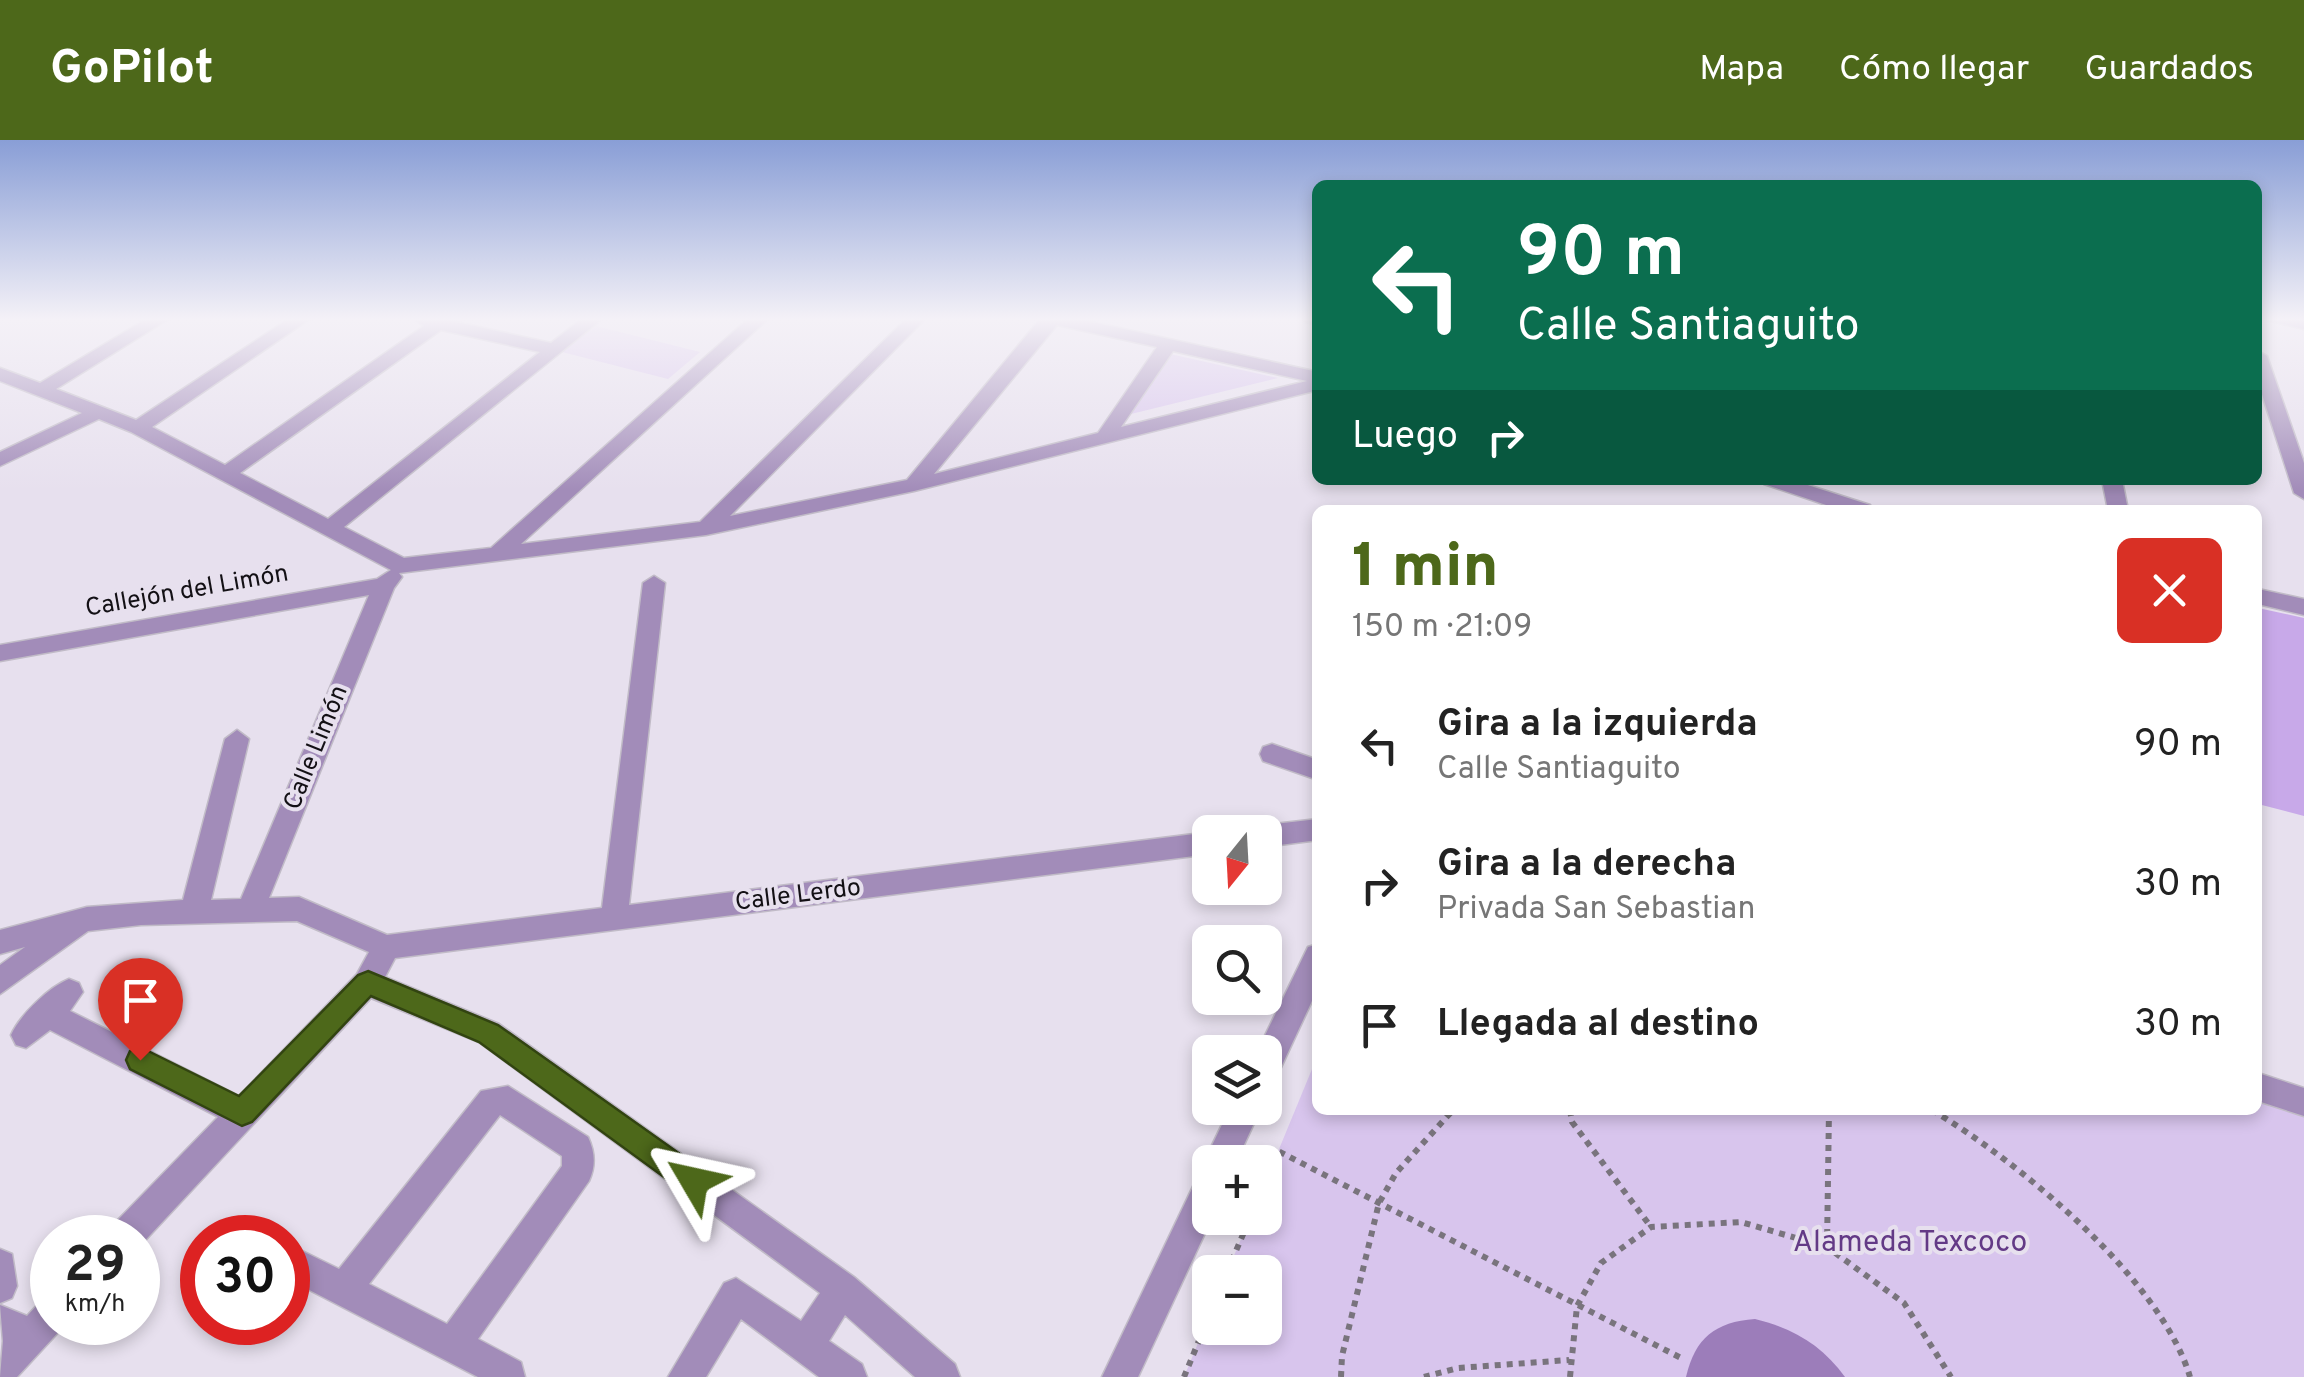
<!DOCTYPE html>
<html lang="es">
<head>
<meta charset="utf-8">
<style>
  :root { --surface:#fff; --page:#f2f2f2; --text:#222; --muted:#767676; --accent:#4d681a }
  body { margin:0; font-family:Overpass,sans-serif; background:var(--page); color:var(--text); height:100vh; display:flex; flex-direction:column; font-size:38px; white-space:nowrap }
  * { box-sizing:border-box; margin:0 }
  p { font-size:32px; color:var(--muted) }
  .icon { flex:none; width:55px; height:55px; fill:none; stroke:currentColor; stroke-width:2; stroke-linecap:round; stroke-linejoin:round }
  .map { position:relative; flex:1; overflow:hidden }
  .details { position:absolute; left:1312px; top:365px; width:950px; height:610px; display:flex; flex-direction:column; background:var(--surface); border-radius:15px; box-shadow:0 5px 15px #0003 }
  .details>* { flex:none }
  .top-card { position:absolute; left:1312px; top:40px; width:950px; height:305px; border-radius:15px; box-shadow:0 5px 15px #0003; background:#0b6e4f; color:#fff; overflow:hidden }
  .needle { width:65px; rotate:198deg }
  .controls { position:absolute; left:1192px; top:675px; display:grid; gap:20px }
  .controls a { display:grid; place-items:center; width:90px; height:90px; border-radius:15px; background:var(--surface); box-shadow:0 5px 15px #0003; font-size:50px }
  .speed { position:absolute; left:30px; top:1075px; display:flex; gap:20px; font-size:50px; font-weight:700; text-align:center }
  .speed>* { display:grid; place-content:center; width:130px; height:130px; border-radius:50%; background:var(--surface); box-shadow:0 5px 15px #0003; line-height:1 }
  .speed small { font-size:25px; font-weight:400 }
  .speed .limit { border:15px solid #d22; background:#fff; color:#111 }
  .pin { position:absolute; display:grid; place-items:center; width:85px; height:85px; color:#fff; margin:-102px -42px; border-radius:50% 50% 50% 0; rotate:-45deg; box-shadow:0 0 10px #0007 }
  .pin .icon { rotate:45deg }
  .me { position:absolute; width:110px; margin:-55px; rotate:306deg; stroke-linejoin:round; filter:drop-shadow(0 0 8px #0008) }
  .turn { display:flex; align-items:center; gap:35px; height:210px; padding:0 40px; font-size:45px }
  .turn .icon { width:130px; height:130px; stroke-width:2.5 }
  .turn b { display:block; font-size:70px; line-height:85px }
  .then { display:flex; align-items:center; height:95px; padding:0 40px; background:#0003; gap:20px; font-size:38px }
  .round { display:grid; place-items:center; flex:none; width:105px; height:105px; border-radius:15px; background:var(--page) }
  .head { display:flex; align-items:center; justify-content:space-between; height:170px; padding:0 40px }
  h1 { font-size:60px; font-weight:800; line-height:75px; color:var(--accent) }
  ul { padding:0; list-style:none }
  li { display:flex; align-items:center; gap:30px; height:140px; padding:0 40px }
  li div { flex:1 }
  li b { display:block; font-size:38px }
  li em { font-style:normal }
  header { display:flex; align-items:center; gap:60px; box-sizing:border-box; height:140px; padding:0 50px; background:var(--accent); color:#fff }
  header strong { font-size:48px }
  nav { display:flex; gap:55px; margin-inline-start:auto; font-size:35px }
  .map>svg:first-child { display:block }
  .green { fill:#d8c5ed }
  .water { fill:#9c7dba }
  .building { fill:#c8a9e9 }
  .lines { fill:none; stroke-linecap:round; stroke-linejoin:round }
  .minor-casing { stroke:#c1bbc7; stroke-width:3 }
  .path { stroke:#79747d; stroke-width:6; stroke-dasharray:6 6; stroke-linecap:butt }
  .minor { fill:#a28cb9; fill-rule:evenodd }
  .route { fill:#4d681a; stroke:#324411; stroke-width:2.5 }
  .labels { text-anchor:middle; dominant-baseline:central; stroke-width:8; stroke-linejoin:round; paint-order:stroke }
  .street-label { font-size:25px; fill:#131015; stroke:#e7e0ee }
  .near-park-label { font-size:30px; fill:#633a86; stroke:#e7e0ee }
</style>
</head>
<body>
<header>
<strong>GoPilot</strong>
<nav><a>Mapa</a><a>Cómo llegar</a><a>Guardados</a></nav>
</header>
<div class="map">
<svg width="2304" height="1237" viewBox="0 0 2304 1237">
  <rect width="100%" height="100%" fill="#e7e0ee"/>
  <!-- green -->
  <g class="green">
    <polygon points="596,186 700,212 668,239 562,212"/>
    <polygon points="1170,214 1278,238 1131,274"/>
    <polygon points="1317,917 1318,970 2258,970 2258,958 2304,973 2304,1237 1184,1237 1210,1174 1210,1188 1265,1188 1265,1132 1227,1132 1250,1078 1265,1078 1265,1043"/>
  </g>
  <!-- water -->
  <path class="water" d="M1755,1179C1793,1188 1822,1205 1845,1237H1686C1695,1198 1715,1182 1755,1179Z"/>
  <!-- building -->
  <polygon class="building" points="2258,468 2304,478 2304,676 2258,664"/>
  <g class="lines">
    <!-- minor casing -->
    <g class="minor-casing">
      <g id="minor">
        <path d="M148,178H170L56,249L136,280L290,178H311L152,287L225,325L424,186L417,181L419,178H455L452,181L551,203L583,178H603L344,387L404,418L491,408L749,178H769L521,404L700,382L907,178H926L730,376L907,340L1041,178H1074L1318,232V250L914,351L706,395L399,433L402,437L394,448L269,758L299,757L387,795L602,768L643,443L654,436L665,443L629,765L1210,692H1211L1210,714L395,818L385,837L499,884L854,1137L955,1224L960,1237H915L845,1175L829,1201L862,1224L867,1237H819L741,1179L706,1237H668L724,1143L736,1138L801,1181L820,1153L479,902L371,858L138,1108V1098H108L112,1086L218,977L50,890L26,908L16,905L11,895C20,875 49,847 69,839L79,843L83,852L70,871L239,956L357,834L369,812L297,781L141,785L88,791L0,854V825L25,807L0,814V790L87,767L183,760L225,599L237,590L249,599L211,760L241,759L369,455L0,521V505L377,439L391,430L131,292L99,279L0,326V312L82,273L0,241V228L40,243ZM1057,185L1157,207L1098,293L934,334ZM441,190L540,212L328,379L240,333ZM1173,211L1307,241L1121,287Z"/>
        <polygon points="1302,178 1318,178 1318,185 1305,182"/>
        <polygon points="2258,178 2304,179 2304,189"/>
        <polygon points="2258,211 2267,216 2304,323 2304,359 2294,353 2258,242"/>
        <polygon points="1761,340 1792,340 1870,365 1873,370 1841,370 1764,344"/>
        <polygon points="2102,340 2122,340 2128,370 2108,370"/>
        <polygon points="2258,449 2304,459 2304,475 2258,464"/>
        <polygon points="1272,604 1318,620 1318,640 1263,621 1260,614 1263,607"/>
        <polygon points="1318,679 1318,700 1265,707 1265,692 1254,692 1265,685"/>
        <polygon points="1318,804 1318,848 1276,938 1265,942 1265,912 1257,912 1308,807"/>
        <polygon points="2258,933 2304,948 2304,976 2258,961"/>
        <path d="M508,946L588,997C595,1012 596,1026 589,1041L478,1199L521,1222L525,1237H478L288,1139V1104L339,1129L481,951ZM500,975L562,1016V1026L447,1184L369,1144Z"/>
        <polygon points="1230,968 1261,968 1236,1022 1210,1022 1212,1078 1138,1237 1102,1237 1199,1034 1208,1030 1204,1022"/>
        <polygon points="0,1109 12,1114 17,1146 12,1158 0,1163"/>
        <polygon points="52,1157 52,1182 66,1182 64,1186 17,1237 0,1237 3,1201 0,1165 27,1176 40,1162"/>
      </g>
    </g>
    <!-- path -->
    <g class="path">
      <polyline points="1570,970 1572,982 1651,1087"/>
      <path d="M1932,970C2019,1022 2161,1139 2190,1237"/>
      <polyline points="1265,1043 1278,1011 1681,1218"/>
      <polyline points="1827,1107 1829,970"/>
      <polyline points="1227,1132 1250,1078"/>
      <polyline points="1184,1237 1210,1174"/>
      <polyline points="1341,1237 1342,1216 1379,1063 1396,1033 1453,970"/>
      <polyline points="1424,1237 1458,1228 1569,1220"/>
      <polyline points="1570,1237 1577,1166 1601,1123 1651,1087 1741,1082 1827,1107 1904,1163 1951,1237"/>
    </g>
    <!-- minor -->
    <use href="#minor" class="minor"/>
  </g>
  <!-- sky -->
  <linearGradient id="sky" x2="0" y2="1"><stop stop-color="#899ed6"/><stop offset="0.51" stop-color="#f4f1f7"/><stop offset="1" stop-color="#f4f1f7" stop-opacity="0"/></linearGradient>
  <rect width="2304" height="351" fill="url(#sky)"/>
  <!-- route -->
  <polygon class="route" points="368,831 498,885 704,1031 708,1041 704,1051 694,1056 683,1051 479,902 371,856 252,982 242,986 130,929 126,920 130,911 140,907 239,956 358,835"/>
  <g class="labels">
    <!-- street labels -->
    <g class="street-label">
      <text transform="translate(187 452) rotate(-10)">Callejón del Limón</text>
      <text transform="translate(317 608) rotate(-68)">Calle Limón</text>
      <text transform="translate(798 756) rotate(-7)">Calle Lerdo</text>
    </g>
    <!-- near-park labels -->
    <g class="near-park-label">
      <text x="1910" y="1103">Alameda Texcoco</text>
    </g>
  </g>
</svg>
<div class="controls">
<a><svg class="needle" viewBox="-14 -14 28 28"><path d="M0-13l5 13h-10z" fill="#e53935"/><path d="M0 13l5-13h-10z" fill="#767676"/></svg></a>
<a><svg class="icon" aria-label="search" viewBox="0 0 24 24"><circle cx="10" cy="10" r="6"/><path d="M15 15l6 6"/></svg></a>
<a><svg class="icon" aria-label="layers" viewBox="0 0 24 24"><path d="M12 4l9 5-9 5-9-5zM3 14l9 5 9-5"/></svg></a>
<a>+</a>
<a>−</a>
</div>
<div class="speed"><div>29<small>km/h</small></div><div class="limit">30</div></div>
<div class="pin" style="left:140px;top:920px;background:#d93025"><svg class="icon" aria-label="arrive" viewBox="0 0 24 24"><path d="M6 21V4h12l-3 4 3 4H6"/></svg></div>
<svg class="me" style="left:694px;top:1041px" viewBox="-20 -20 40 40"><path d="M0-17L14 15 0 8-14 15z" fill="#4d681a" stroke="#fff" stroke-width="4"/></svg>
<div class="top-card">
<div class="turn"><svg class="icon" aria-label="left" viewBox="0 0 24 24"><path d="M17 20v-9H6M10 6l-5 5 5 5"/></svg><div><b>90 m</b>Calle Santiaguito</div></div>
<div class="then">Luego<svg class="icon" aria-label="right" viewBox="0 0 24 24"><path d="M7 20v-9h11M14 6l5 5-5 5"/></svg></div>
</div>
<section class="details">
<div class="head"><div><h1>1 min</h1><p>150 m · 21:09</p></div><a class="round" style="background:#d93025;color:#fff"><svg class="icon" aria-label="close" viewBox="0 0 24 24"><path d="M6 6l12 12M18 6L6 18"/></svg></a></div>
<ul>
<li><svg class="icon" aria-label="left" viewBox="0 0 24 24"><path d="M17 20v-9H6M10 6l-5 5 5 5"/></svg><div><b>Gira a la izquierda</b><p>Calle Santiaguito</p></div><em>90 m</em></li>
<li><svg class="icon" aria-label="right" viewBox="0 0 24 24"><path d="M7 20v-9h11M14 6l5 5-5 5"/></svg><div><b>Gira a la derecha</b><p>Privada San Sebastian</p></div><em>30 m</em></li>
<li><svg class="icon" aria-label="arrive" viewBox="0 0 24 24"><path d="M6 21V4h12l-3 4 3 4H6"/></svg><div><b>Llegada al destino</b></div><em>30 m</em></li>
</ul>
</section>
</div>
</body>
</html>
